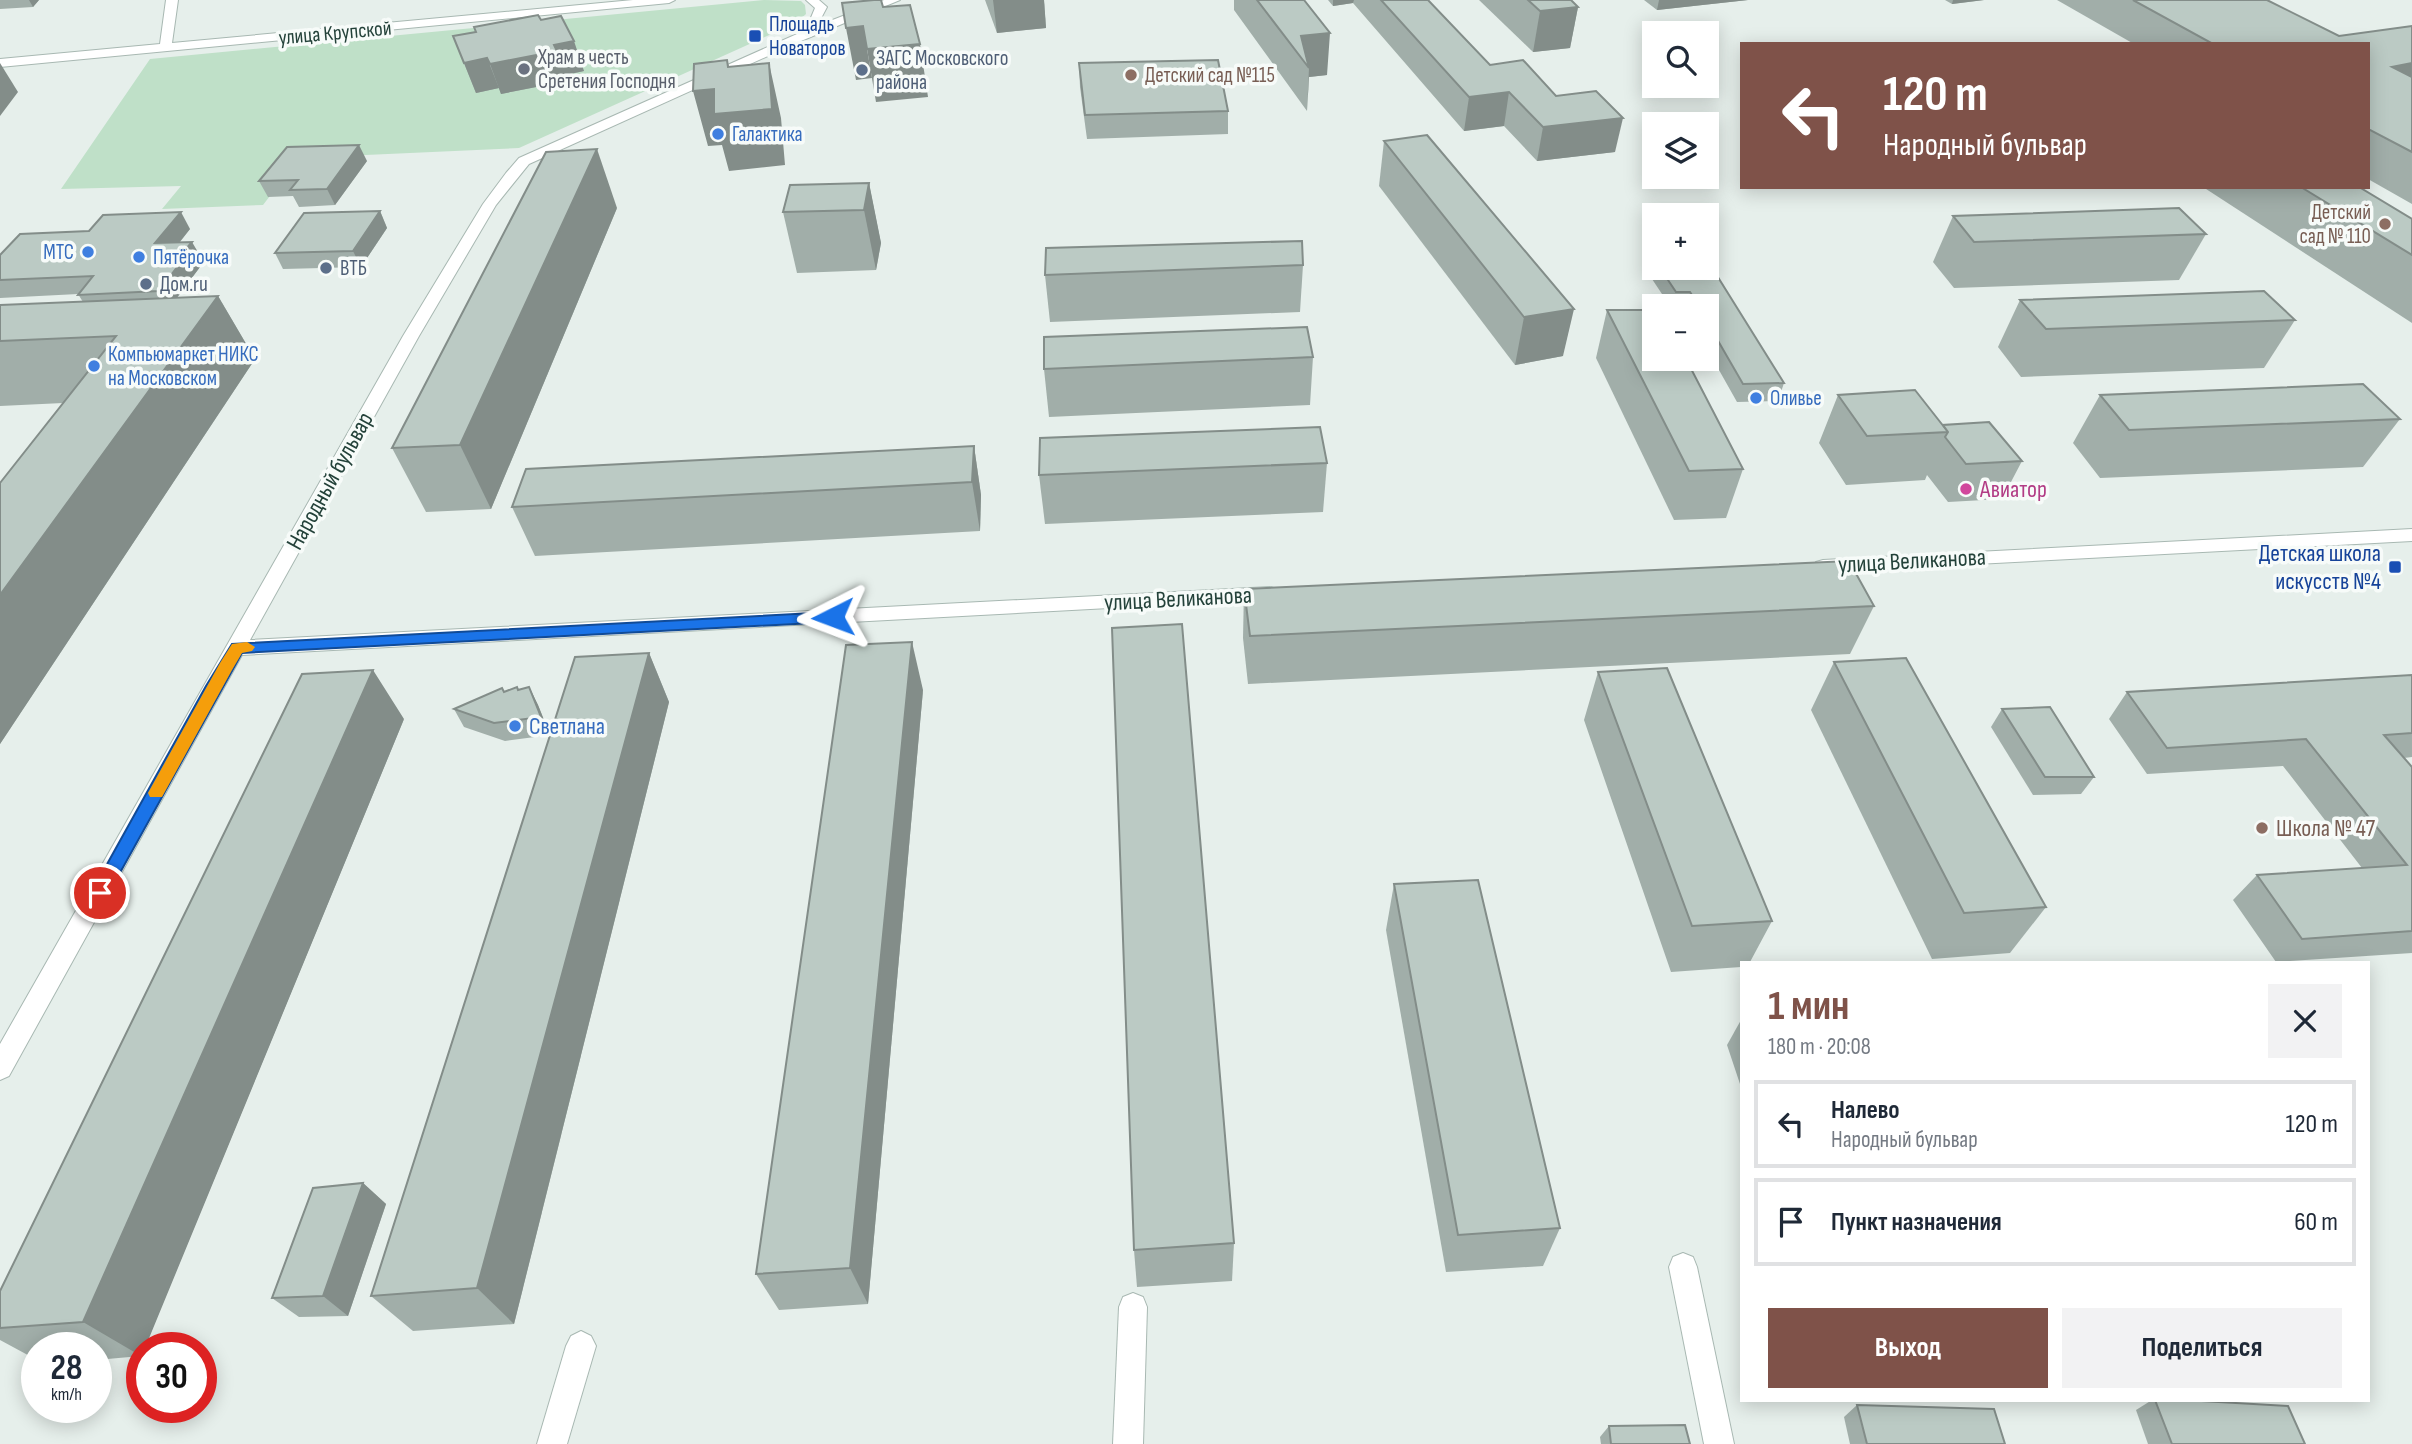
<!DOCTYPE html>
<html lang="ru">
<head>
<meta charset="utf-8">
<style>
  :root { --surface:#fff; --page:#f2f2f3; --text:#1f2937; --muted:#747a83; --line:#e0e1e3; --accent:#7f5249 }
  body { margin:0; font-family:"Sofia Sans Condensed",sans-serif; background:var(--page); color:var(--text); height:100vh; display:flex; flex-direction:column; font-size:26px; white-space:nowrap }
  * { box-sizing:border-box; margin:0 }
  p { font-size:23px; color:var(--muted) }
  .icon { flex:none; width:38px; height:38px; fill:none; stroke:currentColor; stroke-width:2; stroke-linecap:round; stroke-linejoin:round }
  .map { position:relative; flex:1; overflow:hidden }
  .side { position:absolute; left:1740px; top:961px; width:630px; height:441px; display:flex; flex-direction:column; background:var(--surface); border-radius:0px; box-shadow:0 4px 18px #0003 }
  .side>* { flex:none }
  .banner { position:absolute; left:1740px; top:42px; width:630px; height:147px; border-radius:0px; box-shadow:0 4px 18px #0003; background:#7f5249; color:#fff; overflow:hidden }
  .tools { position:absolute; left:1642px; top:21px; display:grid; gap:14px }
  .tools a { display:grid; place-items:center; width:77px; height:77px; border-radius:0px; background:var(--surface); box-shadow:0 4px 18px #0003; font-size:35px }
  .speed { position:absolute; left:21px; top:1332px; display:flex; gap:14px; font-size:35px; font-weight:700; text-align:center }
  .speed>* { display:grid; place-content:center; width:91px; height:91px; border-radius:50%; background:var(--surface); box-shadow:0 4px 18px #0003; line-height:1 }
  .speed small { font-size:18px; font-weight:400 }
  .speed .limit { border:10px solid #d22; background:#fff; color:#111 }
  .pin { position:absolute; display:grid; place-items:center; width:60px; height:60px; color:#fff; margin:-30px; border:4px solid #fff; border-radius:50%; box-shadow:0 2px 7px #0007 }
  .me { position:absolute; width:77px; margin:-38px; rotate:267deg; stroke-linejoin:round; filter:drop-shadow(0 0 5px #0008) }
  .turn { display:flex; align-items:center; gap:24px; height:147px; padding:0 28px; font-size:32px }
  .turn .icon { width:91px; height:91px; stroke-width:2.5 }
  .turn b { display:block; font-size:49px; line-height:60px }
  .round { display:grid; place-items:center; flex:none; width:74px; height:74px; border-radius:0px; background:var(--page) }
  .headline { display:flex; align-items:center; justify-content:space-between; height:119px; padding:0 28px }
  h1 { font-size:42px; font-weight:700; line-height:52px; color:var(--accent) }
  .primary-button { display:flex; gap:14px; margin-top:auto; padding:14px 28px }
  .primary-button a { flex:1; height:80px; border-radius:0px; background:var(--accent); color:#fff; font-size:28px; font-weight:700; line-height:80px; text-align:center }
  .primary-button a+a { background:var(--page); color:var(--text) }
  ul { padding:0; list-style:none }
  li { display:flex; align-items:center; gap:21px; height:88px; margin:0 14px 10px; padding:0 14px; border:4px solid var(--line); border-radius:0px }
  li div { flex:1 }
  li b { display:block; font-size:26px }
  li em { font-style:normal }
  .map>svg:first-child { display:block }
  .green { fill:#bfe0c8 }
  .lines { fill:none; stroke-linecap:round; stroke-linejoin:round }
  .minor-casing { stroke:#a8b8b2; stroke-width:2 }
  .minor { fill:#fff; fill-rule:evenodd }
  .wall { fill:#a1aea9 }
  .shaded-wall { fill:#838d89 }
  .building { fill:#bbcac4; stroke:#838d89; stroke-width:2 }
  .route { fill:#1a73e8; stroke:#114b97; stroke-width:2 }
  .slow { fill:#f59e0b }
  .transit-dot { fill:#1a4fb4; stroke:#f7fbf9; stroke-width:2.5 }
  .worship-dot { fill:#6b7280; stroke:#f7fbf9; stroke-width:2.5 }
  .service-dot { fill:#5c6f8a; stroke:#f7fbf9; stroke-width:2.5 }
  .education-dot { fill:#8d6e63; stroke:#f7fbf9; stroke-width:2.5 }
  .shop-dot { fill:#3f7fe0; stroke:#f7fbf9; stroke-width:2.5 }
  .hotel-dot { fill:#d1479c; stroke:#f7fbf9; stroke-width:2.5 }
  .labels { text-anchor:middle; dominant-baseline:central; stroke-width:7; stroke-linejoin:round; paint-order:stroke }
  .far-transit-label { font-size:21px; fill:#164399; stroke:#f7fbf9; text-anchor:start }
  .far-street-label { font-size:21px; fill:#24423a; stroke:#f7fbf9 }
  .far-worship-label { font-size:21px; fill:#5b616d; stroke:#f7fbf9; text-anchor:start }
  .far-service-label { font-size:21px; fill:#4e5e75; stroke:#f7fbf9; text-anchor:start }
  .far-education-label { font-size:21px; fill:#785e54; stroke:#f7fbf9; text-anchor:start }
  .far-shop-label { font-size:21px; fill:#366cbe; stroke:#f7fbf9; text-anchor:start }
  .street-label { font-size:24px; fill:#24423a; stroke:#f7fbf9 }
  .hotel-label { font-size:24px; fill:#b23c85; stroke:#f7fbf9; text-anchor:start }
  .transit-label { font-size:24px; fill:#164399; stroke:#f7fbf9; text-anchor:end }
  .shop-label { font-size:24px; fill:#366cbe; stroke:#f7fbf9; text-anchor:start }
  .education-label { font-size:24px; fill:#785e54; stroke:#f7fbf9; text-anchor:start }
</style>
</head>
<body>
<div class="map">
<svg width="2412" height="1444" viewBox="0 0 2412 1444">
  <rect width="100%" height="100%" fill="#e6efeb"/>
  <!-- green -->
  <polygon class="green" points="764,0 801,1 805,5 806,14 796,23 519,148 299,158 263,205 162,209 181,186 61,189 150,59"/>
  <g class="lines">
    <!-- minor casing -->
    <g class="minor-casing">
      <g id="minor">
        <polygon points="166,0 178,0 172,43 633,0 675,0 669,3 0,67 0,59 160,44"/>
        <polygon points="806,0 819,0 827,7 817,26 884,0 900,0 801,41 529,164 496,205 419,336 250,640 1270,587 1277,589 1280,594 1277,599 242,655 9,1076 0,1080 0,1044 403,336 483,204 506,173 519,158 797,34 810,20 815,8"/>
        <polygon points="2412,529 2412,541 1823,572 1816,570 1814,566 1816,562 1823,560"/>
        <polygon points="1683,1253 1693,1257 1697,1267 1734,1444 1704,1444 1669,1267 1673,1257"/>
        <polygon points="1133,1293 1143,1297 1147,1307 1143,1444 1113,1444 1119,1307 1123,1297"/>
        <polygon points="581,1331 591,1336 596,1346 567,1444 537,1444 566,1346 571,1336"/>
      </g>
    </g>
    <!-- minor -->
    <use href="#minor" class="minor"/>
  </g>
  <!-- wall -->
  <g class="wall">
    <polygon points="0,0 39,0 33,7 0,9"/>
    <polygon points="985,0 1044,0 1046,28 997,33"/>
    <polygon points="1234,0 1304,0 1327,75 1309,77 1307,111 1234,10"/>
    <polygon points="1328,0 1428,0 1490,65 1556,96 1615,152 1537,161 1504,126 1464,131 1353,3 1333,6"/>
    <polygon points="1479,0 1571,0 1578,7 1570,48 1533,52"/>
    <polygon points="1644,0 1748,0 1657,10"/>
    <polygon points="1945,0 1984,0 1952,4"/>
    <polygon points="2057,0 2267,0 2339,36 2412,26 2412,204 2368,179 2368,44 2134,44"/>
    <polygon points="541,20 584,71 565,75 567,81 501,94 499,88 476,93 453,36"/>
    <polygon points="1079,63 1228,111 1228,134 1087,139 1080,87"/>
    <polygon points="1384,141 1563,356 1515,365 1379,186"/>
    <polygon points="367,161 335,205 299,207 293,196 268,197 259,181"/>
    <polygon points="869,183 881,243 876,270 797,273 783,212"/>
    <polygon points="2203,187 2359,187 2412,219 2412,323"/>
    <polygon points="617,208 491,509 426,512 392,448"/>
    <polygon points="380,211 387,228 361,267 283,269 275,253"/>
    <polygon points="1953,216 2206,234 2179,280 1954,288 1933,262"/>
    <polygon points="190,229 180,242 202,259 198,263 200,267 177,298 218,296 255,359 0,744 0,483 63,403 0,406 0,305 83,302 78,294 0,298 0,255"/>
    <polygon points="1654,243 1654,268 1706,268 1784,383 1778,401 1737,402 1706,347 1706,306 1670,306 1646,270"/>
    <polygon points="1303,265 1300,312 1050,322 1045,275"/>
    <polygon points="2020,300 2295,320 2264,368 2021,377 1998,347"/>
    <polygon points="1607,310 1743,469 1726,518 1674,520 1596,358"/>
    <polygon points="1313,357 1310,405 1049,417 1044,369"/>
    <polygon points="1838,395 1943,425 2022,461 2002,499 1948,502 1927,475 1925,480 1846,485 1819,443"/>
    <polygon points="2100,395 2400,419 2363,467 2100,478 2073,443"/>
    <polygon points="974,446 981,495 980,531 535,556 512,507"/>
    <polygon points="1327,463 1323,512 1045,524 1039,475"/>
    <polygon points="1244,589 1874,606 1850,654 1248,684 1243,638"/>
    <polygon points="649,653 669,702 514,1324 413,1331 371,1296"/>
    <polygon points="1834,662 2046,907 2010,953 1932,959 1811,710"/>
    <polygon points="1598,672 1772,921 1750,962 1741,962 1741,967 1671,972 1584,720"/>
    <polygon points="2412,675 2412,757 2404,758 2412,767 2412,953 2276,962 2233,900 2257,875 2362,868 2283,766 2147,774 2109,719 2127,692"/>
    <polygon points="529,687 538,705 550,735 505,741 464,727 454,709 504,692 519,690"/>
    <polygon points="923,690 868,1304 779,1310 756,1274"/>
    <polygon points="2002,709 2094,777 2081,794 2033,795 1991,727"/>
    <polygon points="404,719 141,1356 96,1360 96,1348 37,1348 37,1360 0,1340 0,1291"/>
    <polygon points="1394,884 1560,1228 1543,1266 1446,1272 1386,930"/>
    <polygon points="1741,1020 1741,1087 1727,1045"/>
    <polygon points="363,1183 386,1204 348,1316 299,1317 272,1298"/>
    <polygon points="1234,1243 1232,1281 1137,1287 1134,1250"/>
    <polygon points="2152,1400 2184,1400 2305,1444 2148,1444 2136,1410"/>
    <polygon points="1857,1405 2005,1444 1850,1444 1844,1417"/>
    <polygon points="1609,1426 1690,1444 1601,1444 1600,1437"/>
  </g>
  <!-- shaded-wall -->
  <g class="shaded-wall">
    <polygon points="29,0 39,0 33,7"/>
    <polygon points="993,0 1044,0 1046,28 997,33"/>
    <polygon points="1333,0 1354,0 1353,3 1333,6"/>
    <polygon points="1659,0 1748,0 1657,10"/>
    <polygon points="1953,0 1984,0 1952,4"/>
    <polygon points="1578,7 1570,48 1533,52 1540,11"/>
    <polygon points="863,26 872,78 856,80 846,28"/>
    <polygon points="1330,33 1327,75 1309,77 1307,111 1309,68 1301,36"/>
    <polygon points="574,41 584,71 565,75 567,81 501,94 490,64 554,45"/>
    <polygon points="920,44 928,97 876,102 867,49"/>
    <polygon points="487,58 499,88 476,93 464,63"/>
    <polygon points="727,60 740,112 769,63 781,118 785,165 729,171 722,145 708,146 693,91 714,89 728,67"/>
    <polygon points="0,63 18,92 0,116"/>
    <polygon points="2412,63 2412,96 2392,67"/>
    <polygon points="1509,92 1504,126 1464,131 1469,97"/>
    <polygon points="1623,118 1615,152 1537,161 1543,127"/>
    <polygon points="359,145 367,161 335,205 327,189"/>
    <polygon points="597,149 617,208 491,509 460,445"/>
    <polygon points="869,183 881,243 876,270 864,210"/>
    <polygon points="380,211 387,228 361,267 353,251"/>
    <polygon points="181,212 190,229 165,260 155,243"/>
    <polygon points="192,242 202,259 198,263 200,267 169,308 159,291 185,250"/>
    <polygon points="218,296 255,359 0,744 0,595"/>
    <polygon points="1574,309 1563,356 1515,365 1524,317"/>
    <polygon points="974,446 981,495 980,531 972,482"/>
    <polygon points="912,642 923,690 868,1304 850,1268"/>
    <polygon points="649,653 669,702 514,1324 477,1288"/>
    <polygon points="373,670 404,719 145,1348 142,1348 141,1356 83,1322"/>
    <polygon points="529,687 538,705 550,735 541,717"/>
    <polygon points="363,1183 386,1204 348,1316 323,1296"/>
  </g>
  <!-- building -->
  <g class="building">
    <polygon points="874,0 881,0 883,7 910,5 920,44 867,49 863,26 846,28 842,3"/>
    <polygon points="1257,0 1304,0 1330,33 1301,36 1309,68"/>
    <polygon points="1381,0 1428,0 1490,65 1523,60 1556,96 1596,91 1623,118 1543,127 1509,92 1469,97"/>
    <polygon points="1528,0 1571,0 1578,7 1540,11"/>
    <polygon points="2133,0 2267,0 2339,36 2412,26 2412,63 2392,67 2412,77 2412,152 2368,129 2368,44 2213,44"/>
    <polygon points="538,15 541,20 561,16 574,41 554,45 557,51 490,64 487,58 464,63 453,36 476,32 474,27"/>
    <polygon points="727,60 728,67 769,63 772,109 714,114 714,89 693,91 694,64"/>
    <polygon points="1218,60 1228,111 1085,115 1079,63"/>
    <polygon points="1427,135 1574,309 1524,317 1384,141"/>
    <polygon points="359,145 327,189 290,190 298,180 259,181 287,147"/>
    <polygon points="597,149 460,445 392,448 546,152"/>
    <polygon points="869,183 864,210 783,212 790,185"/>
    <polygon points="2301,187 2359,187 2412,219 2412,255"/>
    <polygon points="2179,208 2206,234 1974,242 1953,216"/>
    <polygon points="380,211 353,251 275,253 304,213"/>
    <polygon points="181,212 155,243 192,242 185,250 190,250 159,291 78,295 93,276 0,280 0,255 20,234 89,231 103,215"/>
    <polygon points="1302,241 1303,265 1045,275 1046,248"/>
    <polygon points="1706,258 1784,383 1743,384 1706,320 1706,306 1699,306 1690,292 1676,292 1660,268 1706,268"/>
    <polygon points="2264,291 2295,320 2046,329 2020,300"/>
    <polygon points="218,296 0,595 0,483 116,336 0,341 0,305"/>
    <polygon points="1607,310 1654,310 1654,359 1686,359 1743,469 1689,471"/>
    <polygon points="1307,327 1313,357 1044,369 1044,337"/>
    <polygon points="2363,384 2400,419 2129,430 2100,395"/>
    <polygon points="1915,390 1948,432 1867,436 1838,395"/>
    <polygon points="1989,422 2022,461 1966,464 1945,437 1948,432 1943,425"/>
    <polygon points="1320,427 1327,463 1039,475 1040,438"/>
    <polygon points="974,446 972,482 512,507 526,469"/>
    <polygon points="1849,561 1874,606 1250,636 1244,589"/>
    <polygon points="1182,624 1234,1243 1134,1250 1112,628"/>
    <polygon points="912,642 850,1268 756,1274 846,645"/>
    <polygon points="649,653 477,1288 371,1296 575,657"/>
    <polygon points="1906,658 2046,907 1964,913 1834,662"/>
    <polygon points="1667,668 1772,921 1692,926 1598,672"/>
    <polygon points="373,670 83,1322 0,1328 0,1291 302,674"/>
    <polygon points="2412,675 2412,733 2384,735 2412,767 2412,931 2302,939 2257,875 2407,865 2306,739 2167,748 2127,692"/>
    <polygon points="517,687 518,690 529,687 541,717 494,723 454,709 502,688 504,692"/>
    <polygon points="2050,707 2094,777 2045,777 2002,709"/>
    <polygon points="1478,880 1560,1228 1458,1235 1394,884"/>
    <polygon points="363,1183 323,1296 272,1298 313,1188"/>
    <polygon points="2155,1400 2184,1400 2288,1406 2305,1444 2172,1444"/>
    <polygon points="1857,1405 1994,1409 2005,1444 1867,1444"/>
    <polygon points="1685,1425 1690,1444 1611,1444 1609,1426"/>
  </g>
  <!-- route -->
  <polygon class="route" points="833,612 840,617 833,622 242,653 106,898 100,900 94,898 91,893 206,686 232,644"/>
  <!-- slow -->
  <polygon class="slow" points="247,642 255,647 252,651 242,653 232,670 162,797 150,797 148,793 220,663 232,644"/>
  <!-- markers -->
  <g class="transit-dot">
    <rect x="748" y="29" width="14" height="14" rx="3.5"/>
    <rect x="2388" y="560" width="14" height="14" rx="3.5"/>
  </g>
  <circle class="worship-dot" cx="524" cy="69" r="7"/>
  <g class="service-dot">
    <circle cx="862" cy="70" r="7"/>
    <circle cx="326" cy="268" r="7"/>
    <circle cx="146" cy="284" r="7"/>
  </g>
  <g class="education-dot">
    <circle cx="1131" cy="75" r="7"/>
    <circle cx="2385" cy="224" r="7"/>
    <circle cx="2262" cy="828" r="7"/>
  </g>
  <g class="shop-dot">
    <circle cx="718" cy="134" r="7"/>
    <circle cx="88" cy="252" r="7"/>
    <circle cx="139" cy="257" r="7"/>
    <circle cx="94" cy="366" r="7"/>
    <circle cx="1756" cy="398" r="7"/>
    <circle cx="515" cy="726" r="7"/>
  </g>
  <circle class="hotel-dot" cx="1966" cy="489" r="7"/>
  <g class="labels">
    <!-- far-transit labels -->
    <g class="far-transit-label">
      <text x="769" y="24">Площадь<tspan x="769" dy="24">Новаторов</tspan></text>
    </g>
    <!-- far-street labels -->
    <g class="far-street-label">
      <text transform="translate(335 33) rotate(-5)">улица Крупской</text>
    </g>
    <!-- far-worship labels -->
    <g class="far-worship-label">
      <text x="538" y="57">Храм в честь<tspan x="538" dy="24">Сретения Господня</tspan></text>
    </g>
    <!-- far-service labels -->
    <g class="far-service-label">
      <text x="876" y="58">ЗАГС Московского<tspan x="876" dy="24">района</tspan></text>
      <text x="340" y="268">ВТБ</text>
      <text x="160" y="284">Дом.ru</text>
    </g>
    <!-- far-education labels -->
    <g class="far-education-label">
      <text x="1145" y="75">Детский сад №115</text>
      <text x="2371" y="212" text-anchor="end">Детский<tspan x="2371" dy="24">сад № 110</tspan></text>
    </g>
    <!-- far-shop labels -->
    <g class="far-shop-label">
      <text x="732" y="134">Галактика</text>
      <text x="74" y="252" text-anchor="end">МТС</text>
      <text x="153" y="257">Пятёрочка</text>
      <text x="108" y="354">Компьюмаркет НИКС<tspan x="108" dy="24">на Московском</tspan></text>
      <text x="1770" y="398">Оливье</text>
    </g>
    <!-- street labels -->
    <g class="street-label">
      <text transform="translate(330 481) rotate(-61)">Народный бульвар</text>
      <text transform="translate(1912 561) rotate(-3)">улица Великанова</text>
      <text transform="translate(1178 599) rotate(-3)">улица Великанова</text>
    </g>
    <!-- hotel labels -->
    <g class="hotel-label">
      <text x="1980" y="489">Авиатор</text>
    </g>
    <!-- transit labels -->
    <g class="transit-label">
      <text x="2381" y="553">Детская школа<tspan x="2381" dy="28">искусств №4</tspan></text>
    </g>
    <!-- shop labels -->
    <g class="shop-label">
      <text x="529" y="726">Светлана</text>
    </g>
    <!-- education labels -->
    <g class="education-label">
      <text x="2276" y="828">Школа № 47</text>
    </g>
  </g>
</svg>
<div class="tools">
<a><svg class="icon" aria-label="search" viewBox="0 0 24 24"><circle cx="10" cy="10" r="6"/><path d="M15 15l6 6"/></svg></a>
<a><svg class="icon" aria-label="layers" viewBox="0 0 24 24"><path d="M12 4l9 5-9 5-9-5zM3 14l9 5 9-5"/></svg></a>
<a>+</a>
<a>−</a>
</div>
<div class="speed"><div>28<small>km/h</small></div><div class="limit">30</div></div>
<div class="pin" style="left:100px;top:893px;background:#d93025"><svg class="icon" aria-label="arrive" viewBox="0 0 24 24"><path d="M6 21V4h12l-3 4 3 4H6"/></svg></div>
<svg class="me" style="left:833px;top:617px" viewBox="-20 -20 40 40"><path d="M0-17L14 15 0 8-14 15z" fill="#1a73e8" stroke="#fff" stroke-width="4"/></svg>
<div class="banner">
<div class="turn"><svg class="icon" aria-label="left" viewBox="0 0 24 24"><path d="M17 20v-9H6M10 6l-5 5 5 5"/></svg><div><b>120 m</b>Народный бульвар</div></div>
</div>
<section class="side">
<div class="headline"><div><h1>1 мин</h1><p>180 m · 20:08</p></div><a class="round"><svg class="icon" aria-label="close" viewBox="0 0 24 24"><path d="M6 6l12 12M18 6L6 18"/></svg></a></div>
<ul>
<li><svg class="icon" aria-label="left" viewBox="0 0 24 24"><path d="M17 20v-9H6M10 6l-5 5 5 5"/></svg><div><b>Налево</b><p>Народный бульвар</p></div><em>120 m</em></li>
<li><svg class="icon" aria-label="arrive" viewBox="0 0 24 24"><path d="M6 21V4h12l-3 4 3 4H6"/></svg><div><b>Пункт назначения</b></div><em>60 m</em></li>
</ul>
<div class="primary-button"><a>Выход</a><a>Поделиться</a></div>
</section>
</div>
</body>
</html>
